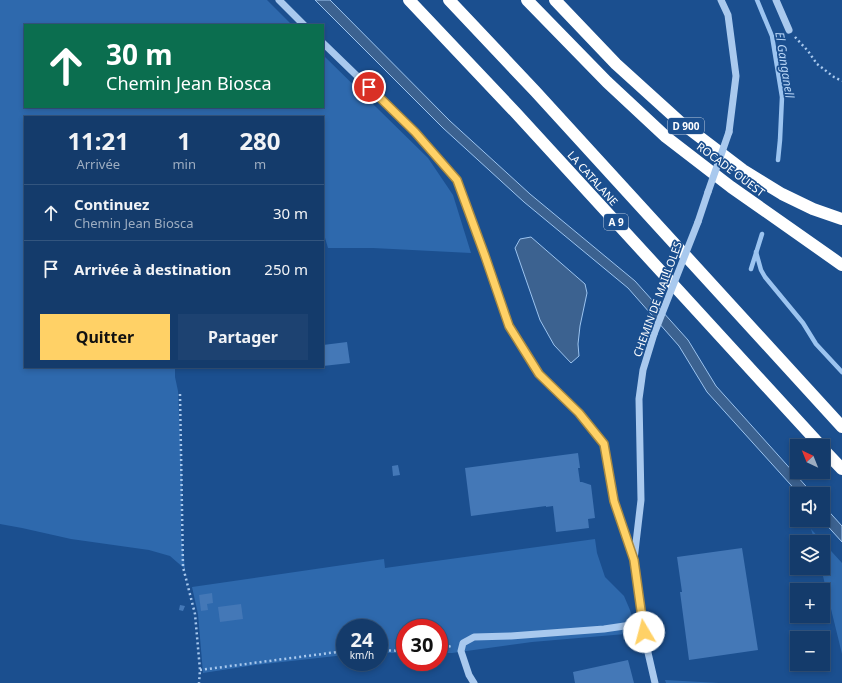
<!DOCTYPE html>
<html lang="fr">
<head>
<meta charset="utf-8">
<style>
  :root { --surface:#143b6b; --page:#1d4271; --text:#f1f3f6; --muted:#9dadc1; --line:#33557e; --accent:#ffd166 }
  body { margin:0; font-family:"Noto Sans",sans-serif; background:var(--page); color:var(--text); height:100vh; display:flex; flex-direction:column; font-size:15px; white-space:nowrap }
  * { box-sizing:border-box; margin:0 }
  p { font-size:13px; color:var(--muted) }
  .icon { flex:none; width:22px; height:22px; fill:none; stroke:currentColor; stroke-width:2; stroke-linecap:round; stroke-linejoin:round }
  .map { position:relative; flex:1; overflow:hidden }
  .drawer { position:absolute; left:24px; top:116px; width:300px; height:252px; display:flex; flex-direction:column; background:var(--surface); border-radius:0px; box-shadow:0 2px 6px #0003,0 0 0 1px var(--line) }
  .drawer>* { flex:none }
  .banner { position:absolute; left:24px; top:24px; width:300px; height:84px; border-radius:0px; box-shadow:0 2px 6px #0003,0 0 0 1px var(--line); background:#0b6e4f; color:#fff; overflow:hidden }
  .needle { width:26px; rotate:317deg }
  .controls { position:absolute; left:790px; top:439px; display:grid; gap:8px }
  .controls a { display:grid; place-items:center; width:40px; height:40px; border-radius:0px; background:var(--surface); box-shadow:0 2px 6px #0003,0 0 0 1px var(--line); font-size:20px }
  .speed { position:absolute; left:336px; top:619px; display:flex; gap:8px; font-size:20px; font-weight:700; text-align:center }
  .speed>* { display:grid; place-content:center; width:52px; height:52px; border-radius:50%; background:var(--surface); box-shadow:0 2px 6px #0003,0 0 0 1px var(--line); line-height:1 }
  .speed small { font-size:10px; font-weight:400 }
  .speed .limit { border:6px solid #d22; background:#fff; color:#111 }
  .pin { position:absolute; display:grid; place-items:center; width:34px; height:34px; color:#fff; margin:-17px; border:2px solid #fff; border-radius:50%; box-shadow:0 1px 4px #0007 }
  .me { position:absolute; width:44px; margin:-22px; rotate:352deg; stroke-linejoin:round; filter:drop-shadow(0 0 3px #0008) }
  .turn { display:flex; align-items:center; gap:14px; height:84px; padding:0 16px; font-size:18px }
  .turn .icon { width:52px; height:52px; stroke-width:2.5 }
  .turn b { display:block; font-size:28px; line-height:34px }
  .eta { display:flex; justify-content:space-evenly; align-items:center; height:68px; text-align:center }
  .eta b { font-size:24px; font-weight:700; line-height:28px }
  .cta { display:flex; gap:8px; margin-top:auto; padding:8px 16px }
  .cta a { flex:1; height:46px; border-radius:0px; background:var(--accent); color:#111; font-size:16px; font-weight:700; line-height:46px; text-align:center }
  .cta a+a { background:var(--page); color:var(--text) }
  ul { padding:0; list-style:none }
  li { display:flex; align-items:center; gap:12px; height:56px; padding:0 16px; border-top:1px solid var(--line) }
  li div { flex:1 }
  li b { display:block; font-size:15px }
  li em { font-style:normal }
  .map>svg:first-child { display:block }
  .green { fill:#2e69ad }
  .water { fill:#3c6290; stroke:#9cc4f0 }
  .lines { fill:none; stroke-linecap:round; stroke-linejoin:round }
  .stream { stroke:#9cc4f0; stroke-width:4.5 }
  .building { fill:#4478b7 }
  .path { stroke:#a9c9ee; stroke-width:2.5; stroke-dasharray:2 3; stroke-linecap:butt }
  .minor { stroke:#a9c9ee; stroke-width:7 }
  .highway { stroke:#fff; stroke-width:12 }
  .minor-bridge { stroke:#a9c9ee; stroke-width:7 }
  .route-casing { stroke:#a68842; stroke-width:10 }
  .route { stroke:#ffd166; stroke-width:7 }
  .labels { text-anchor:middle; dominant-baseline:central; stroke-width:3.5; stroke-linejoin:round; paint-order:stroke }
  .shield { fill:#1b4f8f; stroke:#bbcadd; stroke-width:1 }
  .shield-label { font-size:10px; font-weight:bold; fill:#fff }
  .street-label { font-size:11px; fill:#fff; stroke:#1b4f8f }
  .water-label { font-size:12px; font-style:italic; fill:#b5d3f5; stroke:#1b4f8f }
</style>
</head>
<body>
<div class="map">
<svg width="842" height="683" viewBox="0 0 842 683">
  <rect width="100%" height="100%" fill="#1b4f8f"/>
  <!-- green -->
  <g class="green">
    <polygon points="0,0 267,0 292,25 25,25 25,107 323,107 323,55 428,158 453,195 471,253 373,248 328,248 323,231 323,117 25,117 25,367 175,367 175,377 178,391 182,482 181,533 185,569 170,556 149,550 71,539 22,528 0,524"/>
    <polygon points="811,529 842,563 842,654 821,568 823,568 823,542 815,542"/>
    <polygon points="595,539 597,553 605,577 624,596 630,610 637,633 532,642 452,653 439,653 439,628 405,628 405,653 379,653 379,628 345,628 345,655 255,665 203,673 198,614 192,587 384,559 385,568"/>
    <polygon points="665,680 719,683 666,683"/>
  </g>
  <!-- water -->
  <g class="water">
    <polygon points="315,0 330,0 450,121 530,194 635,281 688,340 716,386 813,494 799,494 707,392 679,346 628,288 524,202 443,128"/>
    <polygon points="531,237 585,284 587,293 580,326 578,344 579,356 571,363 554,345 540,320 515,248 520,239"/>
    <polygon points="823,505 842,526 842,542 822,520"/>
  </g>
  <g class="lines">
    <!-- stream -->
    <g class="stream">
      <polyline points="757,0 772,36 782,97 780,140 778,160"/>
      <polyline points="756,252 761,270 765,277 803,323 816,344 842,372"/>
      <polyline points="751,269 762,234"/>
    </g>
  </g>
  <!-- building -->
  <g class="building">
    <polygon points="347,342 350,363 323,366 323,345"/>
    <polygon points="578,453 580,468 578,468 580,482 582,482 591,485 595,518 588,519 589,528 556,532 553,506 546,507 546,506 471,516 465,468"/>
    <polygon points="398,465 400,475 393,476 392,466"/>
    <polygon points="742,548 758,650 689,660 680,592 682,592 677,557"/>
    <polygon points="212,593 213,603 207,604 208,610 201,611 199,595"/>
    <polygon points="241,604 243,619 220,622 218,607"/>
    <polygon points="180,605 185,606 183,611 179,610"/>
    <polygon points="628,660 634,683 575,683 573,672"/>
  </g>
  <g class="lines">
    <!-- path -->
    <g class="path">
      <polyline points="795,37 808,51 817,64 834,77 842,81"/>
      <polyline points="180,394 183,567 195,614 200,670 199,683"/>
      <polyline points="439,649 451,646"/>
      <polyline points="379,650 405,651"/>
      <polyline points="200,670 345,651"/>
    </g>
    <!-- minor -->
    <g class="minor">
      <polyline points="279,0 304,25"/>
      <polyline points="721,0 728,15 736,76 729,132"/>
      <polyline points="776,0 789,30"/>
      <polyline points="323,43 415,132 457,180 485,256 509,326 539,374 579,413 604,444 614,501 634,560"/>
      <polyline points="698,222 708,192"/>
      <polyline points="654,334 643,370 639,399 641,500 634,560 643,631 655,683"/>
      <polyline points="474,683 469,675 461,651 463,643 474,637 511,636 604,629 631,625 642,618"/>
    </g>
    <!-- highway -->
    <g class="highway">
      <polyline points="409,0 515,112 821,446"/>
      <polyline points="449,0 535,91 842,427"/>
      <polyline points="527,0 607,82 666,137 731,187 842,265"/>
      <polyline points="555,0 616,64 680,122 743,170 782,194 813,209 842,219"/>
      <polyline points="823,449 842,469"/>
    </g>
    <!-- minor-bridge -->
    <g class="minor-bridge">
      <polyline points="708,192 729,132"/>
      <polyline points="654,334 698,222"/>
    </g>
  </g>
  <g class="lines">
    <!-- route casing -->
    <g class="route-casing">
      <polyline id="route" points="369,87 415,132 457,180 485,256 509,326 539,374 579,413 604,444 614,501 634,560 644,632"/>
    </g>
    <!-- route -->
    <use href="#route" class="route"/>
  </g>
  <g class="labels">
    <!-- shield labels -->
    <g class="shield">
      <rect x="668" y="118" width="36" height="16" rx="3"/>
      <rect x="604" y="214" width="24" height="16" rx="3"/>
    </g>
    <g class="shield-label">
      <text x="686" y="126">D 900</text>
      <text x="616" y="222">A 9</text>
    </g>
    <!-- street labels -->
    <g class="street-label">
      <text transform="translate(731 169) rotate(37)">ROCADE OUEST</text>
      <text transform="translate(593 178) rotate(48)">LA CATALANE</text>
      <text transform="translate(657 299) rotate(-70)">CHEMIN DE MAILLOLES</text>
    </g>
    <!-- water labels -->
    <g class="water-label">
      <text transform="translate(785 65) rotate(81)">El Ganganell</text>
    </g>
  </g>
</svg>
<div class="controls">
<a><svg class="needle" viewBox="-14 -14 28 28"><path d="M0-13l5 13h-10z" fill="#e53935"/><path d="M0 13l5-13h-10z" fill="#9dadc1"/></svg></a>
<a><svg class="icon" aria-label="sound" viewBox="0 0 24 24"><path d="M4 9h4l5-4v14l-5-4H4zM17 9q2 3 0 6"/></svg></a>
<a><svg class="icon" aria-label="layers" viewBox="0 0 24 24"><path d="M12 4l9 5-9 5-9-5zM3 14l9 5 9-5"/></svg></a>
<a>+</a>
<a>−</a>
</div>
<div class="speed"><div>24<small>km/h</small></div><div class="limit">30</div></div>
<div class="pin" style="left:369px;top:87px;background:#d93025"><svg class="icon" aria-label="arrive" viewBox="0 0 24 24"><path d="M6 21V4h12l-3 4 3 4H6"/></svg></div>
<svg class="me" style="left:644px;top:632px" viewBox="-20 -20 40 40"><circle r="19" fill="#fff"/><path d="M0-13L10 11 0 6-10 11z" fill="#ffd166"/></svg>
<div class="banner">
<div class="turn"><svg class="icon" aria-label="ahead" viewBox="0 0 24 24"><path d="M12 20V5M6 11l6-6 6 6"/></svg><div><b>30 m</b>Chemin Jean Biosca</div></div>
</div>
<section class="drawer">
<div class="eta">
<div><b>11:21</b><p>Arrivée</p></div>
<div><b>1</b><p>min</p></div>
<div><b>280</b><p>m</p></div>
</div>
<ul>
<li><svg class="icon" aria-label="ahead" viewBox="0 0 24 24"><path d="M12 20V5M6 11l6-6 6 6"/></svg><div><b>Continuez</b><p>Chemin Jean Biosca</p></div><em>30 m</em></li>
<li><svg class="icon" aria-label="arrive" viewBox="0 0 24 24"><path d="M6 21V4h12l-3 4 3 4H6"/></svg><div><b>Arrivée à destination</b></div><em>250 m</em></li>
</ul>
<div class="cta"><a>Quitter</a><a>Partager</a></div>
</section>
</div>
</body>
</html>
